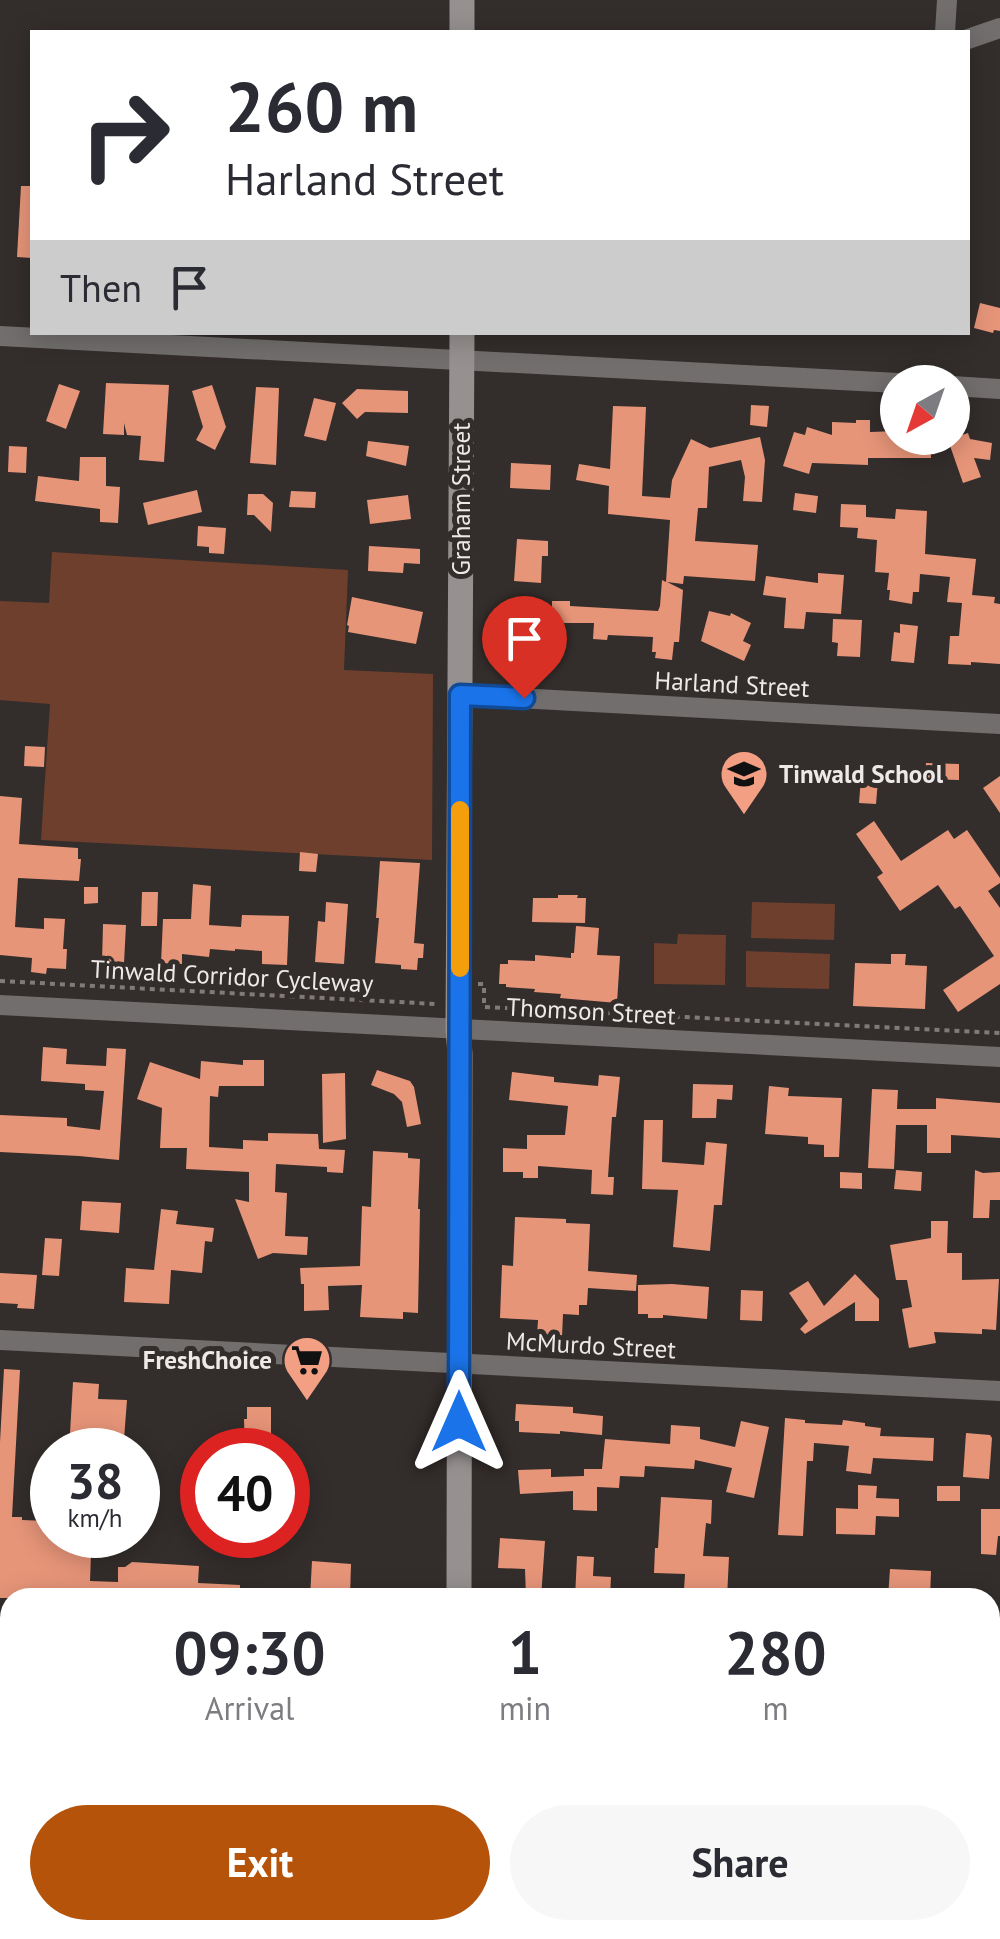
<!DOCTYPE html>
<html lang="en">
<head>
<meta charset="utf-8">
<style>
  :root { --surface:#fff; --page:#f7f7f7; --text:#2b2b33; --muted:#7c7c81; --accent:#b45309 }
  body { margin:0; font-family:"PT Sans",sans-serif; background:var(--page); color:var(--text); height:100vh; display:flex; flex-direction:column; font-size:38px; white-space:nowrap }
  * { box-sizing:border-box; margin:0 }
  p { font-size:32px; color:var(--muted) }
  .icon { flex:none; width:55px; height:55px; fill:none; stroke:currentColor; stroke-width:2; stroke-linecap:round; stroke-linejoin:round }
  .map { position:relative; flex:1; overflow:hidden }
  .panel { position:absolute; left:0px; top:1588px; width:1000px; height:352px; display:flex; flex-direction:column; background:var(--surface); border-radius:30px 30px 0 0; box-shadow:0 5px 25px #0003 }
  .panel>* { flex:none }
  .guide { position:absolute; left:30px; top:30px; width:940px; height:305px; border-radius:0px; box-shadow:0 5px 25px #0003; background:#fff; color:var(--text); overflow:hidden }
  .needle { width:65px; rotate:220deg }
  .controls { position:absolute; left:880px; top:365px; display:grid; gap:20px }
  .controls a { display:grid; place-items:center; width:90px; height:90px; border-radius:50%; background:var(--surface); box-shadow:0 5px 25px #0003; font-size:50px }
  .speed { position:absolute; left:30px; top:1428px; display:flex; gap:20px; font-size:50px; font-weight:700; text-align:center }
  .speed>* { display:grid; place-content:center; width:130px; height:130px; border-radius:50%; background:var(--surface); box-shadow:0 5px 25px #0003; line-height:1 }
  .speed small { font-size:25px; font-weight:400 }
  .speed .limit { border:15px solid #d22; background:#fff; color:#111 }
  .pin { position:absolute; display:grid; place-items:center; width:85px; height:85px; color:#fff; margin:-102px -42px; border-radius:50% 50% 50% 0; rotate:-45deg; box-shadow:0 0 10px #0007 }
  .pin .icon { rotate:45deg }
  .me { position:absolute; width:110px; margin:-55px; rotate:0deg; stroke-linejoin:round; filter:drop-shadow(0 0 8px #0008) }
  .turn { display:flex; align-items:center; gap:35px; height:210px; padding:0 30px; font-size:45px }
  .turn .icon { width:130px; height:130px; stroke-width:2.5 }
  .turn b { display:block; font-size:70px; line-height:85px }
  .then { display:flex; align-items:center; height:95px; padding:0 30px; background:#0003; gap:20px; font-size:38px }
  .eta { display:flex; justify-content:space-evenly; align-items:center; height:170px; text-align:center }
  .eta b { font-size:60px; font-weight:700; line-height:70px }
  .action { display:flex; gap:20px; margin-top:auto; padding:20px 30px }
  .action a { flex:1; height:115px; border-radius:60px; background:var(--accent); color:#fff; font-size:40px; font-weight:700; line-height:115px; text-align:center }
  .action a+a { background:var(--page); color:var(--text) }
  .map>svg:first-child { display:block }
  .green { fill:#6f3f2e }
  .building { fill:#e79579 }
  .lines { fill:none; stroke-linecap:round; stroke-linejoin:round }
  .path { stroke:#807b79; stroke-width:4; stroke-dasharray:5 5; stroke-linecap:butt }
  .street { stroke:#716e6d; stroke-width:20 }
  .secondary { stroke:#969190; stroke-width:25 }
  .highway { stroke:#cdc5c3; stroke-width:30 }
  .rail-casing { stroke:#cbc7c5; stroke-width:9 }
  .rail { stroke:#332d2b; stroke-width:5; stroke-dasharray:15; stroke-linecap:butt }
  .route-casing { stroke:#114b97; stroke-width:25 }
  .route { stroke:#1a73e8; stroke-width:18 }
  .slow { stroke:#f59e0b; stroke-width:18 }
  .labels { text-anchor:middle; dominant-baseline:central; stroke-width:10; stroke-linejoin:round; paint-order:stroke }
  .street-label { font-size:25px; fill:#ede9e8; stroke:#332d2b }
  .poi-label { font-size:25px; font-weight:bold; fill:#ede9e8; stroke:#332d2b; text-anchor:start }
</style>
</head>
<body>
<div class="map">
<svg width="1000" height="1939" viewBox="0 0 1000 1939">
  <rect width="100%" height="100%" fill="#332d2b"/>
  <!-- green -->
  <g class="green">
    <polygon points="52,552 348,570 344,670 433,674 432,860 41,840 50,704 0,700 0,601 49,603"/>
    <polygon points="752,902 835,904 834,940 751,938"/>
    <polygon points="678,934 726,935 725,985 654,984 654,943 677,944"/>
    <polygon points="746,951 830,954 829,989 746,987"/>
  </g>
  <!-- building -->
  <g class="building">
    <polygon points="21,186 32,186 32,258 17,257"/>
    <polygon points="980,303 1000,308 1000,331 994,330 993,333 974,328"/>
    <polygon points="106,383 169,385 164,462 139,460 141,436 127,435 124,423 124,435 103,434"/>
    <polygon points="59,384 80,391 66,429 46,421"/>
    <polygon points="212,385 226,427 215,450 196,440 203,427 192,391"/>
    <polygon points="256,387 279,388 276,465 250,463"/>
    <polygon points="357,389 408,391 408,413 365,412 357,419 342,403"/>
    <polygon points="314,398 336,403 326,441 304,436"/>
    <polygon points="751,405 769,406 767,427 750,425"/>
    <polygon points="613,406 646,407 642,496 670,498 672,480 691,439 710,448 760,437 765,460 762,502 743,501 745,477 741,460 709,467 707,508 698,508 695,541 758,545 755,581 684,576 683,584 667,582 683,590 679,642 674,642 672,660 655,658 656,652 652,652 653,637 608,635 607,640 593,639 594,623 552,623 552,601 570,601 570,606 658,611 660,606 662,580 666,582 670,520 608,514 609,486 576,480 579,464 610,469"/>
    <polygon points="856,420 870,420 870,432 898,431 898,438 930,438 931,458 868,458 868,465 812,463 809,474 783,466 794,432 805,435 807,427 832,435 832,422 856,423"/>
    <polygon points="968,433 970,439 992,443 990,460 974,458 981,477 963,483 948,440"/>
    <polygon points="368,441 409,446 406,466 366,456"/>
    <polygon points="9,446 27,447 26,473 8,472"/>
    <polygon points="80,457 106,457 106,486 120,487 118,523 100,522 100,509 35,501 38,476 79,481"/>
    <polygon points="511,463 551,465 550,490 510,488"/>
    <polygon points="197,490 202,512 148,525 143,503"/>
    <polygon points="291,491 316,492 315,508 289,507"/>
    <polygon points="795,493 818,496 816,513 793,510"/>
    <polygon points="248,494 263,494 273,503 271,532 254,515 247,515"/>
    <polygon points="408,495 411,519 370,524 367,500"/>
    <polygon points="841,504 866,505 866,517 895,519 896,509 927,511 925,554 976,559 972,595 995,597 994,603 1000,604 1000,664 971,662 971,665 948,664 950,636 959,636 962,603 947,602 950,577 920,574 919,592 913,592 912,604 889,600 890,590 887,590 889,573 875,572 877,540 857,538 858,528 840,527"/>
    <polygon points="198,526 226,528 224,554 209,553 209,547 197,546"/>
    <polygon points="517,539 548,541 548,556 542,556 541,583 514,581"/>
    <polygon points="369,546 420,549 420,564 404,563 403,573 368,571"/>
    <polygon points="818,573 844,575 841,614 806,612 804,629 784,628 786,598 763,595 766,576 818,583"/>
    <polygon points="352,597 423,612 416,644 348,632 349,626 347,625"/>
    <polygon points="513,607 554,629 542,650 526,641 524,645 509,637 515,626 506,620"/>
    <polygon points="709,611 730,616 731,613 751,623 743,641 751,645 744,661 701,641"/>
    <polygon points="833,619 862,620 860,657 837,656 838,643 832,642"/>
    <polygon points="900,624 918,626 914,663 891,661 894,632 900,633"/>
    <polygon points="25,746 45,747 44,767 24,766"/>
    <polygon points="926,763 959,764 959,780 925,779"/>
    <polygon points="1000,776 1000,813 983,788"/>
    <polygon points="861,778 878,780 876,804 859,803"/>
    <polygon points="0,796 22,798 19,844 78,848 78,859 81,859 79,881 18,878 15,927 44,929 44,918 65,919 63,949 67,949 66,969 47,968 46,974 31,972 32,958 0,955"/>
    <polygon points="874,821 901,861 948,830 954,839 967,830 1000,878 1000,883 988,891 1000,908 1000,984 958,1012 943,990 994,956 960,906 955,909 938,885 900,911 877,877 883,873 856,834"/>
    <polygon points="300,852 318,854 316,872 299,871"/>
    <polygon points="380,861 420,863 414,943 424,944 423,958 418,958 417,970 401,969 401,965 375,963 379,918 376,918"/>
    <polygon points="193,884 211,886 209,925 241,927 242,915 289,916 287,965 262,964 262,951 235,949 235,951 210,949 209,957 182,954 182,964 161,963 163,919 191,919"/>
    <polygon points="84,887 98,887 98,903 84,904"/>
    <polygon points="142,892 158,892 157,926 141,926"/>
    <polygon points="558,895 578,895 577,898 586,898 585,923 532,922 533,898 558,898"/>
    <polygon points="326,902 348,904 344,964 315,962 318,921 325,922"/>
    <polygon points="103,924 126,925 124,963 102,962"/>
    <polygon points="576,926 599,928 597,955 620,956 617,1003 560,998 561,994 534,992 535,989 506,987 506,984 499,984 500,964 508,964 508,960 535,961 535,955 571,958 571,953 574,953"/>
    <polygon points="891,954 906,954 905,965 927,966 925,1009 853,1006 855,963 891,964"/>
    <polygon points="43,1047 67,1049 66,1064 106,1066 107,1048 126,1049 119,1160 79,1156 0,1152 0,1115 67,1118 67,1126 100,1130 104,1091 85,1090 85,1084 41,1081"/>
    <polygon points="243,1060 264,1060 264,1086 219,1086 218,1097 210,1096 209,1147 243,1149 243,1140 268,1141 268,1133 318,1134 319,1149 345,1150 343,1173 327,1172 327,1167 276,1164 275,1192 287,1193 285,1236 308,1237 307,1255 273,1253 258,1259 235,1199 249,1202 249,1172 186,1169 187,1148 160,1148 162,1108 137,1099 150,1062 200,1079 201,1061 243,1065"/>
    <polygon points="377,1070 410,1081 414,1087 421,1124 407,1127 402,1102 394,1094 371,1085"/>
    <polygon points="512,1072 554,1077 554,1082 598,1086 599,1075 620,1077 616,1117 612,1117 608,1177 614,1177 613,1195 591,1194 592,1170 538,1166 538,1178 523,1178 523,1172 503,1172 503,1148 527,1149 527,1135 565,1135 568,1106 509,1100"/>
    <polygon points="345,1073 346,1139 323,1143 322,1074"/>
    <polygon points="693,1084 733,1085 732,1100 717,1099 716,1118 692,1118"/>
    <polygon points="769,1086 789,1088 788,1096 842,1098 839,1157 824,1157 824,1145 808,1144 808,1137 765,1134"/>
    <polygon points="872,1089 898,1090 897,1109 936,1109 936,1098 1000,1103 1000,1138 951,1135 951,1153 927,1153 927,1125 896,1125 894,1169 868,1168"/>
    <polygon points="644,1120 663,1120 662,1162 704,1165 706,1142 727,1144 722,1205 714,1205 710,1251 673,1247 678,1190 642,1189"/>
    <polygon points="373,1151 408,1153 408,1158 420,1159 418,1209 420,1209 418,1313 403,1312 403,1319 360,1317 362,1285 328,1286 329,1310 304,1311 304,1284 301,1284 300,1268 360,1266 362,1206 371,1207"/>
    <polygon points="896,1170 922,1172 921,1191 894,1189"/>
    <polygon points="975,1170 983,1173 1000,1172 1000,1200 990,1200 989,1218 973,1218"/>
    <polygon points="840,1172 862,1173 862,1189 840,1188"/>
    <polygon points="82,1201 121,1203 119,1233 80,1230"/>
    <polygon points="161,1209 178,1211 176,1224 214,1228 212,1242 205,1241 202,1273 171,1270 169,1304 124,1302 126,1268 154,1270"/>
    <polygon points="515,1217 566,1219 566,1223 590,1224 588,1271 637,1275 636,1291 588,1288 587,1305 579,1305 579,1315 563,1314 562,1337 537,1336 538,1320 500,1318 502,1265 513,1266"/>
    <polygon points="931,1221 948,1221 947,1253 962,1253 962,1280 999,1279 996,1330 982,1329 982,1334 934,1332 936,1343 909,1348 902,1309 912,1307 907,1280 896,1280 890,1245 931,1238"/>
    <polygon points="45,1238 62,1239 59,1276 42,1275"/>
    <polygon points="0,1273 37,1275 34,1309 17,1308 18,1304 0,1303"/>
    <polygon points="855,1274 879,1299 879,1321 855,1321 855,1302 805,1334 800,1329 808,1321 789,1293 808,1281 824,1306"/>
    <polygon points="672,1284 709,1287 707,1319 663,1315 663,1318 648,1318 648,1314 638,1314 638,1285"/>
    <polygon points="741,1290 763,1291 762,1321 740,1320"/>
    <polygon points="4,1369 20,1370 12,1517 22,1517 22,1520 48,1521 47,1535 87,1535 86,1553 91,1554 90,1581 118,1582 118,1567 125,1567 132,1562 199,1566 198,1583 240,1585 240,1598 0,1598 0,1442"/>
    <polygon points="73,1382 99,1384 98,1399 127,1400 124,1439 99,1437 98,1450 69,1450"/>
    <polygon points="516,1404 573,1407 573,1413 603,1416 602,1435 560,1431 560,1434 519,1432 519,1421 515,1421"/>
    <polygon points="247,1407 271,1407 271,1445 264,1445 264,1450 245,1450 244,1419 247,1419"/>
    <polygon points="785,1418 805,1420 805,1423 842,1425 843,1420 865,1423 865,1426 881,1428 880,1436 934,1438 933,1461 873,1458 871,1474 846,1471 849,1446 814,1443 813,1461 807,1461 803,1536 778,1535"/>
    <polygon points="741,1421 769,1427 754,1498 726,1492 732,1468 695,1460 694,1469 645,1466 644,1477 620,1476 619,1488 597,1487 597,1511 573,1510 573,1491 520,1494 518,1470 551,1469 551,1477 584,1476 584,1469 602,1469 605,1439 670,1444 671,1425 700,1427 700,1439 735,1447"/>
    <polygon points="966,1433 990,1435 992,1438 989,1479 963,1477"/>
    <polygon points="858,1485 877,1486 876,1498 899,1499 899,1517 876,1516 875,1535 836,1534 836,1508 858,1509"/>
    <rect x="937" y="1486" width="23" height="15"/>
    <polygon points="661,1497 712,1500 711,1524 706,1523 703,1556 729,1557 727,1598 706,1598 706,1591 684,1590 685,1574 654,1573 655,1548 658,1548"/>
    <polygon points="981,1509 1000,1509 1000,1536 998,1536 996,1555 981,1554"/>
    <polygon points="500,1538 545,1541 541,1598 526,1598 525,1569 498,1568"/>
    <polygon points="577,1556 594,1557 593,1576 611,1577 610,1598 575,1598"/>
    <polygon points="312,1561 351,1564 350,1598 310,1598"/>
    <polygon points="890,1569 931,1571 930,1598 888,1598"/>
  </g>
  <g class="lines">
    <!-- path -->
    <g class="path">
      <polyline points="0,981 436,1004 436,1002"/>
      <polyline points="478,984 484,984 484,1007 1000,1033"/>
    </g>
    <!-- street -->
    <g class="street">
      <polyline points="945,32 947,0"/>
      <polyline points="968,39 1000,28"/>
      <polyline points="0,336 898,383"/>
      <polyline points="952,386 1000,389"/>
      <polyline points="461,695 1000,724"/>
      <polyline points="0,1005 1000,1057"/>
      <polyline points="0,1340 1000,1391"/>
      <polyline points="0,1898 10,1899"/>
      <polyline points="655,1930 835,1939"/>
      <polyline points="455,1939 455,1930"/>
    </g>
    <!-- secondary -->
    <g class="secondary">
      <polyline points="462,0 462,32"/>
      <polyline points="459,1598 460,1054 458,1029 462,332"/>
    </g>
    <!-- highway -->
    <g class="highway">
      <polyline points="0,1676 10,1677"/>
      <polyline points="990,1729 1000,1729"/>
    </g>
    <!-- rail casing -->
    <g class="rail-casing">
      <g id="rail">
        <polyline points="0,1767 10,1768"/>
        <polyline points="990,1818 1000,1819"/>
      </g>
    </g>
    <!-- rail -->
    <use href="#rail" class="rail"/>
  </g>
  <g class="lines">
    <!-- route casing -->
    <g class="route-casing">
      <polyline id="route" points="459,1422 460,695 524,698"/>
    </g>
    <!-- route -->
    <use href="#route" class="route"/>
    <!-- slow -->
    <polyline class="slow" points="460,968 460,810"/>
  </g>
  <!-- icons -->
  <defs>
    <g id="school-pin" transform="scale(2.5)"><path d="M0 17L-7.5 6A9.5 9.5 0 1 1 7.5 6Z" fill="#f39f83" stroke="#332d2b"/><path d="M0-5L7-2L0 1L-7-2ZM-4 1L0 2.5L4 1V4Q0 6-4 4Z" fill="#111"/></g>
    <g id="supermarket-pin" transform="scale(2.5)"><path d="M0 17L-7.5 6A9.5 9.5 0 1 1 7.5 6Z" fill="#f39f83" stroke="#332d2b"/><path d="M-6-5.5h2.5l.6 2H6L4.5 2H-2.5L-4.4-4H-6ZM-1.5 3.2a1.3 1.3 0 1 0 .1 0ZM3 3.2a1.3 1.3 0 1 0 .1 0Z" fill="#111"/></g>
  </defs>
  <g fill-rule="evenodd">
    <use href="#school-pin" x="744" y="774"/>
    <use href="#supermarket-pin" x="307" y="1360"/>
  </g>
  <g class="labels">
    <!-- street labels -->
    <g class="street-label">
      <text transform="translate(461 499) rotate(-90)">Graham Street</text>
      <text transform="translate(732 684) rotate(3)">Harland Street</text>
      <text transform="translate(232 976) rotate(3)">Tinwald Corridor Cycleway</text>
      <text transform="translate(591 1011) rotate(3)">Thomson Street</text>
      <text transform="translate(591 1345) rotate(3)">McMurdo Street</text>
    </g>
    <!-- poi labels -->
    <g class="poi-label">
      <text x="779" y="774">Tinwald School</text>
      <text x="272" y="1360" text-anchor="end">FreshChoice</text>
    </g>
  </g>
</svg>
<div class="controls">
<a><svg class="needle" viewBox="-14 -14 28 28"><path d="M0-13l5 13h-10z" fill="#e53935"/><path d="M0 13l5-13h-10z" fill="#7c7c81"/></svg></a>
</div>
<div class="speed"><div>38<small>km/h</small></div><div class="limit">40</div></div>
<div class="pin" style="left:524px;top:698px;background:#d93025"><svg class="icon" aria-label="arrive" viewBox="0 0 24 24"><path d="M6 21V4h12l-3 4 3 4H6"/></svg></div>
<svg class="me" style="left:459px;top:1422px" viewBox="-20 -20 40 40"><path d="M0-17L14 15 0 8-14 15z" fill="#1a73e8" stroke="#fff" stroke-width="4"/></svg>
<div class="guide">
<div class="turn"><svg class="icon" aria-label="right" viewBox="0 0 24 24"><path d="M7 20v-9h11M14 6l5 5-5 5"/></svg><div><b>260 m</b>Harland Street</div></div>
<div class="then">Then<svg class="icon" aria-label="arrive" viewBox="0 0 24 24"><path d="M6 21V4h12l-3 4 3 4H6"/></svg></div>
</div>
<section class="panel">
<div class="eta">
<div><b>09:30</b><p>Arrival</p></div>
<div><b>1</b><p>min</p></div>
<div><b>280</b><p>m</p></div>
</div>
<div class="action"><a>Exit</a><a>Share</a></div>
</section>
</div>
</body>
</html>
